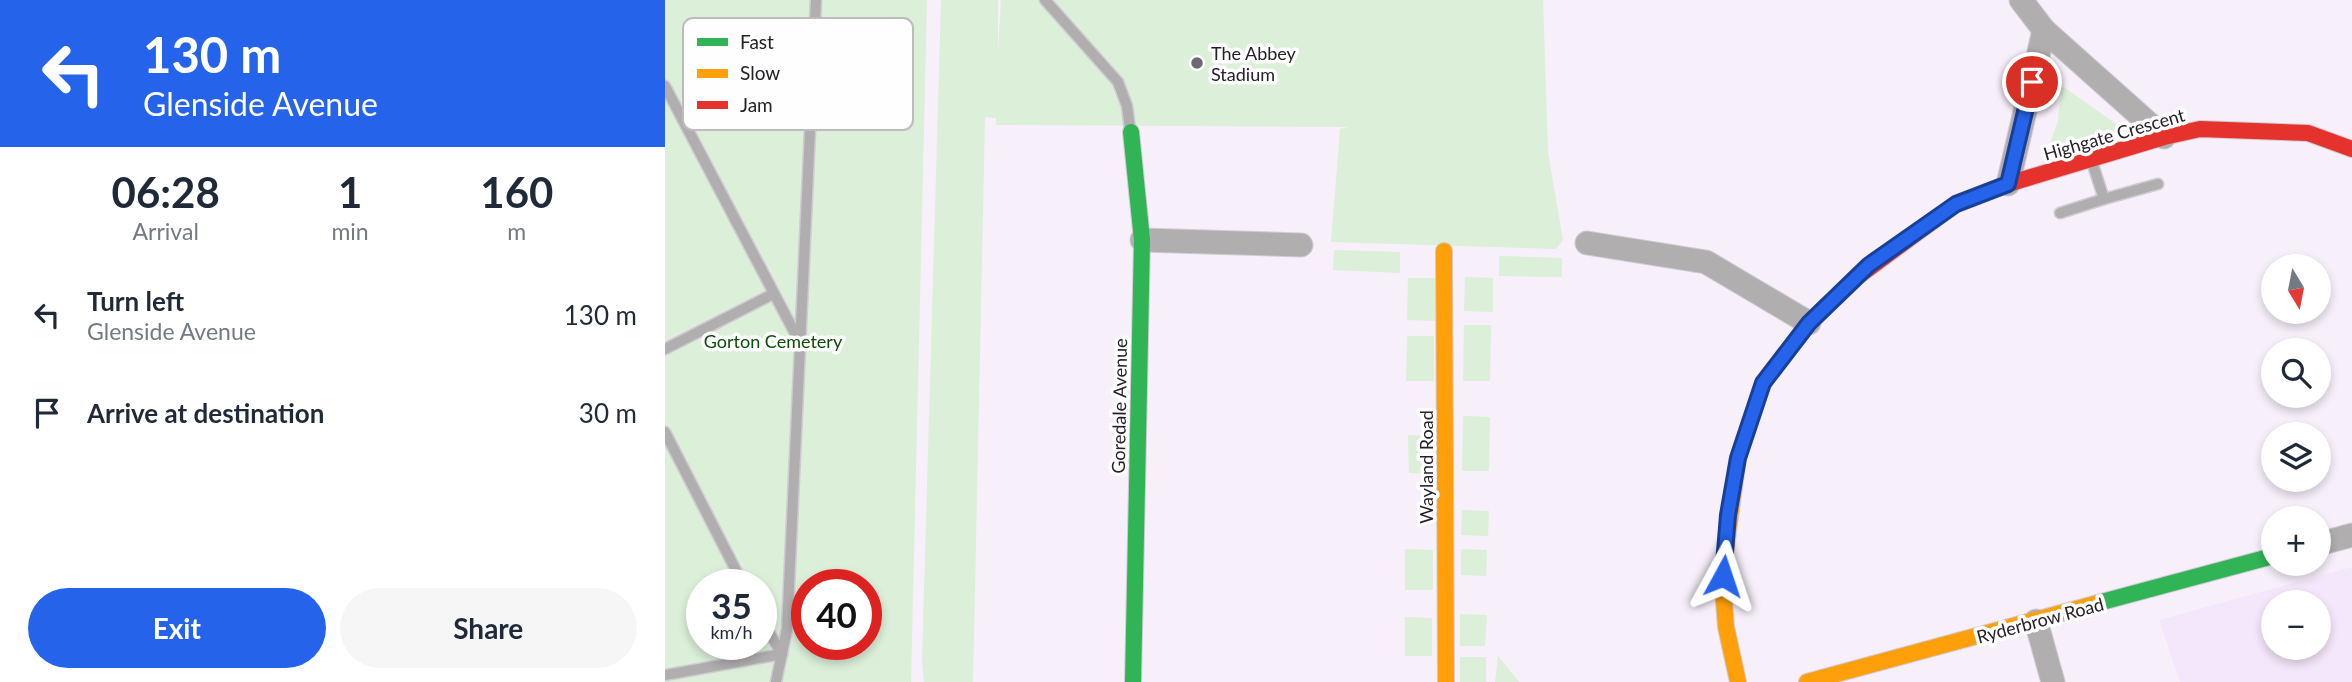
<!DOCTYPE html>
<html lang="en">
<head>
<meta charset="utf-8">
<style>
  :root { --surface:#fff; --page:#f6f6f7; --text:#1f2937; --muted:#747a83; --accent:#2563eb }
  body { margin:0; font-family:Lato,sans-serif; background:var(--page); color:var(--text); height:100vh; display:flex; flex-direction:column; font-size:26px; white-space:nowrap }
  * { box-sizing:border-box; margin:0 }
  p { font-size:23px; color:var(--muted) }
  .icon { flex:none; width:38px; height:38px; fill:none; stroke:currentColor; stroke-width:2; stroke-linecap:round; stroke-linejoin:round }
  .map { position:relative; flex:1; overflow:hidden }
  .sheet { display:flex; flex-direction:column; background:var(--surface); width:665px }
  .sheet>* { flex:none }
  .hud { background:#2563eb; color:#fff; overflow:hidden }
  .needle { width:46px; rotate:170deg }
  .fabs { position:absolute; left:1596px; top:254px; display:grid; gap:14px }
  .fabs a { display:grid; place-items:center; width:70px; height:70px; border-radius:50%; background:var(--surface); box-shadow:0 4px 10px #0003; font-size:35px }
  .speed { position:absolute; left:21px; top:569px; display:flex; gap:14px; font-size:35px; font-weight:700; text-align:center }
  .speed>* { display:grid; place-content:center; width:91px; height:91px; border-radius:50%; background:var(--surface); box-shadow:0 4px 10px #0003; line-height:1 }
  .speed small { font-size:18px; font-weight:400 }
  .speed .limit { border:10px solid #d22; background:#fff; color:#111 }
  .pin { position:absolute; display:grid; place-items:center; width:60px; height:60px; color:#fff; margin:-30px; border:4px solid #fff; border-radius:50%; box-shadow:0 2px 7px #0007 }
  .me { position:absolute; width:77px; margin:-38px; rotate:5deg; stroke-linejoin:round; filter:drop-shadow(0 0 5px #0008) }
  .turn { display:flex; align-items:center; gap:24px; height:147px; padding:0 28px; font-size:32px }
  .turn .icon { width:91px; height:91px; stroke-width:2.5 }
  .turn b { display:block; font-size:49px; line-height:60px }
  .eta { display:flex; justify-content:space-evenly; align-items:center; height:119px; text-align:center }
  .eta b { font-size:42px; font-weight:700; line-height:49px }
  .cta { display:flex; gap:14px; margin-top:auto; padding:14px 28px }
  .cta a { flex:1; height:80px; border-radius:42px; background:var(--accent); color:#fff; font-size:28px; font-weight:700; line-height:80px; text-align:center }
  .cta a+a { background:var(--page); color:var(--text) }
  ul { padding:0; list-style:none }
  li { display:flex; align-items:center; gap:21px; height:98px; padding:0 28px }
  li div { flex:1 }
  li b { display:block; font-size:26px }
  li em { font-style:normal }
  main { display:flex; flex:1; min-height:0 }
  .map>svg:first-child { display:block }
  .built { fill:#f5e7fb; fill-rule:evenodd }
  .green { fill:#dbefd9; fill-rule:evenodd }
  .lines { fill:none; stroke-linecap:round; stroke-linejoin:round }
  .lane-casing { stroke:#d0cbd3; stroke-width:13 }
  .street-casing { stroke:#d0cbd3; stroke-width:25 }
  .fast-casing { stroke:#d0cbd3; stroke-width:18 }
  .slow-casing { stroke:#d0cbd3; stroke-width:18 }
  .jam-casing { stroke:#d0cbd3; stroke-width:18 }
  .lane { stroke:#b1aeaf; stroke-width:10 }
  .street { stroke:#b1aeaf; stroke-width:23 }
  .fast { stroke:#30b455; stroke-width:16 }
  .slow { stroke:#ff9f0a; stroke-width:16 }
  .jam { stroke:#e5322d; stroke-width:16 }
  .route-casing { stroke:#184099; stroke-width:18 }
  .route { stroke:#2563eb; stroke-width:12 }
  .poi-dot { fill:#6e6871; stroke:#fefefe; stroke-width:2.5 }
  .labels { text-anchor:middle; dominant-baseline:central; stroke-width:7; stroke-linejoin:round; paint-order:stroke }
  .poi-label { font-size:18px; fill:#252027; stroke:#fefefe; text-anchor:start }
  .street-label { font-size:18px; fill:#252027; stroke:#fefefe }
  .park-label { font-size:18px; fill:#0d4b09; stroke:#fefefe }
  .key { fill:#fefefe; stroke:#bdbbbe; stroke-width:2 }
  .key-label { font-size:19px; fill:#252027 }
</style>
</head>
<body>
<main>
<section class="sheet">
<div class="hud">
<div class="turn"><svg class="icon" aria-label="left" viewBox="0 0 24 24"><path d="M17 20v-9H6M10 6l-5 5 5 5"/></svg><div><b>130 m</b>Glenside Avenue</div></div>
</div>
<div class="eta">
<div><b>06:28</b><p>Arrival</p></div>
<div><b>1</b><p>min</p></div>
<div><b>160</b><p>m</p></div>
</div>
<ul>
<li><svg class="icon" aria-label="left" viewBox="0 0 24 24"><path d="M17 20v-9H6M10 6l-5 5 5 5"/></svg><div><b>Turn left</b><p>Glenside Avenue</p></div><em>130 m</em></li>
<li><svg class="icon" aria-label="arrive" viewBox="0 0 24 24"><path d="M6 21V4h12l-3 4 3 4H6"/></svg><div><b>Arrive at destination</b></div><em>30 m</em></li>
</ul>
<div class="cta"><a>Exit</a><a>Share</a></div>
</section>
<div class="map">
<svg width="1687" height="682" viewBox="0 0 1687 682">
  <rect width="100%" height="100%" fill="#f7effa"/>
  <!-- built -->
  <path class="built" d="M1687,567V682H1515L1494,620ZM1608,602H1654V648H1608Z"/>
  <!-- green -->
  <g class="green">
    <path d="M0,0H262L246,682H0ZM37,584H96V644H37ZM142,584H201V644H142Z"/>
    <polygon points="276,0 333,0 333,53 336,0 878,0 883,152 898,240 891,249 666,242 675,129 684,127 331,125 331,118 320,117 308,682 259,682 257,661"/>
    <polygon points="1396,85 1451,124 1458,132 1381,155 1393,121"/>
    <polygon points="669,250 735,252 735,273 668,270"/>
    <polygon points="834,256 897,258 897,277 834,276"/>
    <polygon points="800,277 828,278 828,312 799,311"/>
    <polygon points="743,278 771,278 770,321 742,320"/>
    <polygon points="799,325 826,325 825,381 798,381"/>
    <polygon points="742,336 769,336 769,381 741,381"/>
    <polygon points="798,416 825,417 824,471 797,471"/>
    <polygon points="743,435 769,436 770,474 744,473"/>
    <polygon points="797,510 824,511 823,536 796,535"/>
    <polygon points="740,549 768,550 768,590 740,590"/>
    <polygon points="796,549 822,550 821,576 796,575"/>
    <polygon points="795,614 822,615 820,646 795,646"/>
    <polygon points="740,617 767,618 767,656 740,656"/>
    <polygon points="833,656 854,682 830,682"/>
    <rect x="795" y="657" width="26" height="25"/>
  </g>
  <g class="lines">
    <!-- lane casing -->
    <g class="lane-casing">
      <g id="lane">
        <polyline points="380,0 453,82 462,106 465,129"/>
        <polyline points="0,86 134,341"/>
        <polyline points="1427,162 1439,199 1493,184"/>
        <polyline points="1395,213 1439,199"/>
        <polyline points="0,349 108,294"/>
        <polyline points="0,432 78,584"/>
        <polyline points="96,619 117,654"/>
        <polyline points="0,675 117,654"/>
        <polyline points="111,682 122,629 151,0"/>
      </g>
    </g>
    <!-- street casing -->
    <g class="street-casing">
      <g id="street">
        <polyline points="1356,0 1379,30 1499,137"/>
        <polyline points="1343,184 1379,30"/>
        <polyline points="477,240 636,245"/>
        <polyline points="922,243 1041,262 1144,323"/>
        <polyline points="1654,544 1687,535"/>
        <polyline points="1371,621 1388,682"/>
      </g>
    </g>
    <!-- fast casing -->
    <g class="fast-casing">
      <g id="fast">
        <polyline points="466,132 477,240 468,682"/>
        <polyline points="1433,603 1608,556"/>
      </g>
    </g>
    <!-- slow casing -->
    <g class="slow-casing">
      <g id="slow">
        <polyline points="779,251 781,682"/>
        <polyline points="1073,682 1061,627 1057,576 1073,458 1098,383 1144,323 1192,277"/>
        <polyline points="1142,682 1433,603"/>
      </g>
    </g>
    <!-- jam casing -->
    <g class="jam-casing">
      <polyline id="jam" points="1192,277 1291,204 1343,184 1499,137 1535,129 1643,133 1687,149"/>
    </g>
    <!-- lane -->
    <use href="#lane" class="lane"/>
    <!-- street -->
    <use href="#street" class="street"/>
    <!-- fast -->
    <use href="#fast" class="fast"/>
    <!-- slow -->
    <use href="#slow" class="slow"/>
    <!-- jam -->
    <use href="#jam" class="jam"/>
  </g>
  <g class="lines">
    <!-- route casing -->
    <g class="route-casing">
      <polyline id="route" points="1058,576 1063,515 1073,458 1098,383 1144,323 1204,265 1291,204 1343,184 1367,82"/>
    </g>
    <!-- route -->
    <use href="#route" class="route"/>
  </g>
  <!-- markers -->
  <circle class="poi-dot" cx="532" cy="63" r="7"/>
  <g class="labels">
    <!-- poi labels -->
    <g class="poi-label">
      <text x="546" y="53">The Abbey<tspan x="546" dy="21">Stadium</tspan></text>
    </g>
    <!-- street labels -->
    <g class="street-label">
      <text transform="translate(1449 134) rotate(-16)">Highgate Crescent</text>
      <text transform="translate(454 406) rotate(-89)">Goredale Avenue</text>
      <text transform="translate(761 467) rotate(-90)">Wayland Road</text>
      <text transform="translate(1375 620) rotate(-15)">Ryderbrow Road</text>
    </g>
    <!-- park labels -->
    <g class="park-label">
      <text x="108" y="341">Gorton Cemetery</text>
    </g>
  </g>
  <!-- legend -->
  <rect x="18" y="18" width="230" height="112" rx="10" class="key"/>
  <rect x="32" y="38" width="31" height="8" fill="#30b455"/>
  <rect x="32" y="69" width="31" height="9" fill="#ff9f0a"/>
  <rect x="32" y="101" width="31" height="8" fill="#e5322d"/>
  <g class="key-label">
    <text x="75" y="49">Fast</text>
    <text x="75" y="80">Slow</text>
    <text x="75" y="112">Jam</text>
  </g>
</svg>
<div class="fabs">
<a><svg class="needle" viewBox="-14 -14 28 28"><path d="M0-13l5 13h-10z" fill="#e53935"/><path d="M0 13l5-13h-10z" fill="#747a83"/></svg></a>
<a><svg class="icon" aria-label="search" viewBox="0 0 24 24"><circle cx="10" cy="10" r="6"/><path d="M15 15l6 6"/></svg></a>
<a><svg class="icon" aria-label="layers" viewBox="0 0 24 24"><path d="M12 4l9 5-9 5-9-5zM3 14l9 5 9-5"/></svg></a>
<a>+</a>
<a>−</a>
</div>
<div class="speed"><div>35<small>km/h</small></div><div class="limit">40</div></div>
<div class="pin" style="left:1367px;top:82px;background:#d93025"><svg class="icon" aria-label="arrive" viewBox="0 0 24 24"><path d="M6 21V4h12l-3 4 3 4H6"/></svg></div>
<svg class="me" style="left:1058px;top:576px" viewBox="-20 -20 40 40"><path d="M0-17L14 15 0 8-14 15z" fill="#2563eb" stroke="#fff" stroke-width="4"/></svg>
</div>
</main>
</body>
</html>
